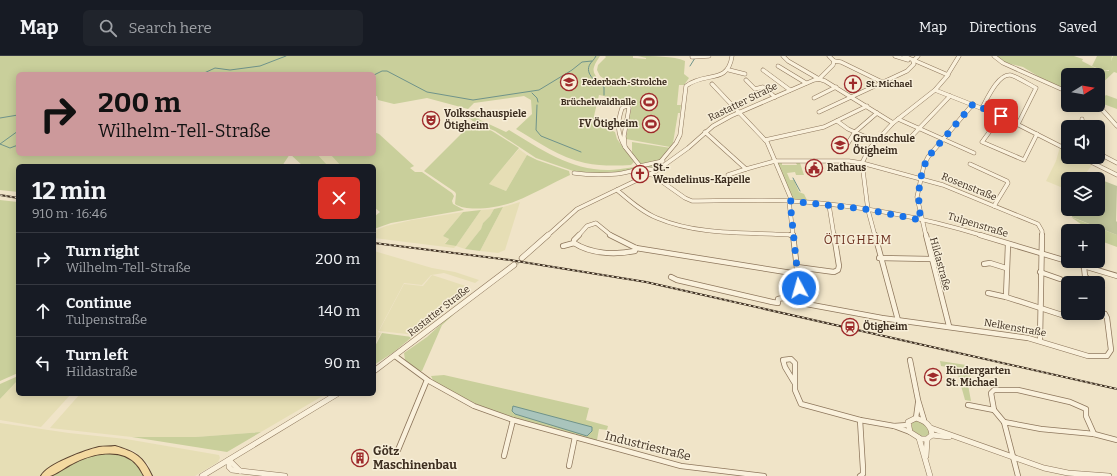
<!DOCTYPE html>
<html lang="en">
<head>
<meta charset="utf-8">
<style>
  :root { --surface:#171b24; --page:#20242c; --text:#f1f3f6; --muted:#9ea1a6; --line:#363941 }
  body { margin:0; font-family:Bitter,serif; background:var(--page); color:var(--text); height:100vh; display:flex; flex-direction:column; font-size:15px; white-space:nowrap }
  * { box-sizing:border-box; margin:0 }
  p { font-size:13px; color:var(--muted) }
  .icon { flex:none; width:22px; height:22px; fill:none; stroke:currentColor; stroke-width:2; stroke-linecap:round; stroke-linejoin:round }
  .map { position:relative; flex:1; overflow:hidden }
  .sheet { position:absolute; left:16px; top:108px; width:360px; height:232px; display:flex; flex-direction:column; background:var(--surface); border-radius:6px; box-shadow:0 2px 10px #0003 }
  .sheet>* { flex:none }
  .guide { position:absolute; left:16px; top:16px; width:360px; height:84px; border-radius:6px; box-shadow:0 2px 10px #0003; background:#cc999b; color:#111; overflow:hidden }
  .needle { width:26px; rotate:79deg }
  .tools { position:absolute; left:1061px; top:12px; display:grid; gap:8px }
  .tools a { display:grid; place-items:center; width:44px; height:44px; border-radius:6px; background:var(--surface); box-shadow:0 2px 10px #0003; font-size:20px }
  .pin { position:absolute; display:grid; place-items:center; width:34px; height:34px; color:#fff; margin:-17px; border-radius:8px; box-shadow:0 2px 6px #0006 }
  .me { position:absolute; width:44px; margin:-22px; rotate:354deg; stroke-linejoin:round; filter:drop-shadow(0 0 3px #0008) }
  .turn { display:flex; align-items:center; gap:14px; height:84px; padding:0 16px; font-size:18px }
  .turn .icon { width:52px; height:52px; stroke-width:2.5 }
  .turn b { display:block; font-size:28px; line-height:34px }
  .round { display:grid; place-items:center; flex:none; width:42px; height:42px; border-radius:6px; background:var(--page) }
  .head { display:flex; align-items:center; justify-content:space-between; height:68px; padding:0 16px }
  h1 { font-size:24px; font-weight:700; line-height:30px }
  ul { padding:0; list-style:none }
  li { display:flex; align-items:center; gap:12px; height:52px; padding:0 16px; border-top:1px solid var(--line) }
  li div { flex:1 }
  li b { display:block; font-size:15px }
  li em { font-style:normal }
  header { display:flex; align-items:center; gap:24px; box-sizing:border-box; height:56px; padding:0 20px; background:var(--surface); border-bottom:1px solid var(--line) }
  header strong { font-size:19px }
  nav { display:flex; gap:22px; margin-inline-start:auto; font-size:14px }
  .search { width:280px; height:36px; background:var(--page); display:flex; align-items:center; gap:10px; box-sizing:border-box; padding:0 14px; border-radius:6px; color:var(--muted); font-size:15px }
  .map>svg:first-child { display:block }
  .farmland { fill:#e6deb5 }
  .green { fill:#c9cf9b }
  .cemetery { fill:#bfc49a }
  .water { fill:#a9c4bc; stroke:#6f938a }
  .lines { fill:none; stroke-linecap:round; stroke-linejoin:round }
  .stream { stroke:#6f938a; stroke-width:1 }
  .tertiary-tunnel { stroke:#ccc0a6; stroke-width:5; stroke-dasharray:5 2.5; stroke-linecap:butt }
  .minor-far1-casing { stroke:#8d765c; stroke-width:4.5 }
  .minor-casing { stroke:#8d765c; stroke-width:6 }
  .tertiary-far1-casing { stroke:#8d765c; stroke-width:4.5 }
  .tertiary-casing { stroke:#8d765c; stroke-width:6 }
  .primary-casing { stroke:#5b4430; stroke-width:2 }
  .minor-far1 { stroke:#faf1dc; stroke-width:3.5 }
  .minor { stroke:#faf1dc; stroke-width:4.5 }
  .tertiary-far1 { stroke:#faf1dc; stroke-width:3.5 }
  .tertiary { stroke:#faf1dc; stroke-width:5 }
  .primary { fill:#f3d9a0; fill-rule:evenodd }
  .rail-casing { stroke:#3d2e20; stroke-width:2 }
  .rail { stroke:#f7eed8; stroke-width:1; stroke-dasharray:2.5; stroke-linecap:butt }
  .route { stroke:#1a73e8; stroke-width:7; stroke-dasharray:0 12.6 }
  .labels { text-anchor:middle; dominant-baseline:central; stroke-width:3; stroke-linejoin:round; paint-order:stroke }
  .far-poi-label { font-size:9px; font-weight:bold; fill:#3d2e20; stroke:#f7eed8; text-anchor:start }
  .street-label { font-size:10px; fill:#3d2e20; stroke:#f7eed8 }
  .poi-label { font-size:10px; font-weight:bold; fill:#3d2e20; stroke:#f7eed8; text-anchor:start }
  .quarter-label { font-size:12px; letter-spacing:1px; fill:#6b2e1e; stroke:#f7eed8 }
  .near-street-label { font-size:12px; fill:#3d2e20; stroke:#f7eed8 }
  .near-poi-label { font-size:12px; font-weight:bold; fill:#3d2e20; stroke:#f7eed8; text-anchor:start }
</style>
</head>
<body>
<header>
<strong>Map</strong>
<div class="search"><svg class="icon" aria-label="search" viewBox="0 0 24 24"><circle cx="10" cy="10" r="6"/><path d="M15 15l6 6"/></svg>Search here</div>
<nav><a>Map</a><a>Directions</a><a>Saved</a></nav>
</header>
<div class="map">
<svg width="1117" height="420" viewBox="0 0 1117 420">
  <rect width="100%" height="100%" fill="#f0e4c8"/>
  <!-- farmland -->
  <g class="farmland">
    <polygon points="1060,91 1068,96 1068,101 1078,101 1092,109 1086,117 1083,123 1068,123 1068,134 1046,125 1056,105"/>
    <polygon points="519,93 527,99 506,135 488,128"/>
    <polygon points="317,98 330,98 341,110 328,110"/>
    <polygon points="520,146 505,194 498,197 480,195 503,151"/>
    <polygon points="494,153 490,160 483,167 481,173 465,193 456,190 454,192 374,182 374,175 386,170 412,164 463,156 443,180 449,183 445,187 456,190 481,154"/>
    <polygon points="374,195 432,212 455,216 479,224 475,227 444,217 431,219 422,229 404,227 378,276 381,277 374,290"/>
    <polygon points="432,219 469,231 467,235 451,246 444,248 441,253 443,257 416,279 379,275 404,228 423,230"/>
    <polygon points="18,324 18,338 71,338 41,371 0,364 0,343"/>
    <polygon points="80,338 326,338 261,376 196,381 132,381 50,372"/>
    <polygon points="0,367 69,377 126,383 219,399 220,402 218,406 195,420 153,420 148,408 134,395 116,390 98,391 77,397 62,405 41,420 0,420"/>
  </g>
  <!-- green -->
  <g class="green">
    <path d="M0,0H600C598,3 595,7 594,11C591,20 603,27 609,29L610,27L600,20L597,14L598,9L606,1L605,0H633V2L646,3V2L638,0C652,0 674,0 685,5L684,18L689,22L684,29H679L677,49H681L680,57H678L673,87L670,91L626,83L632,48C623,51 610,40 599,39L594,60L596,68L615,76L617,83L634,106L631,109C615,110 600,110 585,107C560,102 537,85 516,73L532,58L531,44L524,40L474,47L468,53L427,42L394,48L378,44L377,40H374V18H18V98H317L328,110H303L290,98L282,110H18V136L0,134Z"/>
    <polygon points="996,0 1074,0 1083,3 1082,5 1097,13 1109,15 1109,14 1101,14 1092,10 1097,0 1112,0 1111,5 1113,0 1117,0 1117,17 1114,16 1098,31 1098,19 1068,19 1068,34 1041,22 1023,11 1002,6"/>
    <polygon points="1106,39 1117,43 1117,53 1098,46"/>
    <path d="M474,58L481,61L478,63L506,76L509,74C540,93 572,115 610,114C621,114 649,107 656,110L653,112L619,117H579L536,102L495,75L474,66L465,59Z"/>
    <path d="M472,67L492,75L519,92L489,128L506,135L527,99L537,104L569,115L570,119C552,127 534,138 516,145C502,151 468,157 455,148L456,138L455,136L424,115Z"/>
    <polygon points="374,76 379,78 414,110 410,112 415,116 422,116 452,137 454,140 452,145 453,148 464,154 391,167 374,173 374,161 380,156 374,151 374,110 341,110 330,98 374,98"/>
    <polygon points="632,86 671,92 661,104 640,109 632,98"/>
    <polygon points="778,107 782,107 782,109 797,109 796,107 800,107 804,119 796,119 795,116 787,117 790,124 794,124 799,136 804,138 807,144 792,143"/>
    <polygon points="0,144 18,146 18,317 0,325"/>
    <polygon points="503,151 480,195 465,193 481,173 483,167 490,160 494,153"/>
    <polygon points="481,154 456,190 445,188 449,183 443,180 463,156"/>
    <polygon points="1071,161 1117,179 1117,191 1098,184 1098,175 1083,175 1085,171"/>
    <polygon points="452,258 453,259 442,269 422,315 418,315 405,304 404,297 427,281"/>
    <polygon points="382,277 412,281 394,296 374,309 374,292"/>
    <polygon points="940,305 966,309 968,310 967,314 941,310"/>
    <polygon points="957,315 972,318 967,323 971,345 965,344"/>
    <polygon points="444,319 589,352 586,364 608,370 607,374 599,373 597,384 604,386 602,387 498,357 474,347 434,326 431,320"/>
    <polygon points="18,320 18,324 0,343 0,328"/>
    <polygon points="916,364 923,366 930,374 928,380 923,381 912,374 912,367"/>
    <polygon points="261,376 227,396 132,381 196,381"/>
    <path d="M111,397C127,399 136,405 143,420H48L88,399Z"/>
  </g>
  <!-- cemetery -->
  <polygon class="cemetery" points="1086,118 1117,130 1116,165 1117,166 1117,179 1072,161 1074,153 1098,153 1098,123 1084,123"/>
  <!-- water -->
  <polygon class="water" points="513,350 592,371 592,375 587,380 515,358 512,355"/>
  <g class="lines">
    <!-- stream -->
    <g class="stream">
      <path d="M596,0C594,4 592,5 590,8C584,18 597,27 604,31V39"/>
      <polyline points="690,10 695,2"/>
      <polyline points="202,18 215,12 230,14 260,10 286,0"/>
      <polyline points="374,19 382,15 387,15 427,36 473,44 539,34 572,14 582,6 592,5"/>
      <polyline points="532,37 537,42 538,46"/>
      <polyline points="537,49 536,74 541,80 581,96"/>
      <polyline points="0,62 18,59"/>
      <polyline points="18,75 0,88 10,92 18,89"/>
      <polyline points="793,122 800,135"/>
    </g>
    <!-- tertiary-tunnel -->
    <polyline class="tertiary-tunnel" points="514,209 522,202"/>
    <!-- minor-far1 casing -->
    <g class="minor-far1-casing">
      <g id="minor-far1">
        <polyline points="783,0 788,5 819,23 833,9 834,5 829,0"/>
        <polyline points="994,0 1003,7 1068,36"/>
        <polyline points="692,1 709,0"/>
        <polyline points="834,5 841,6 882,26"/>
        <polyline points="778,10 806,27"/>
        <polyline points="729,14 745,18"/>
        <polyline points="763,14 790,34"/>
        <polyline points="948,18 959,0"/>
        <polyline points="746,24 755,33 763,31 775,41"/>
        <polyline points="712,28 767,86 792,145"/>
        <polyline points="935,34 1001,60 1068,94"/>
        <polyline points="814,42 836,31"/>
        <polyline points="1098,49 1117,70"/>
        <path d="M627,50L629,52L624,80L625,91C617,77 617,67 622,52Z"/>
        <path d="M982,52C987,43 998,18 1010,19C1016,20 1030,29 1036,32L1018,68"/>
        <polyline points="819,56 907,15 914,8 913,5 918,0"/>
        <polyline points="1001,60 982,86 1024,104 1037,78"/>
        <polyline points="898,63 974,97"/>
        <polyline points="1082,63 1083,71"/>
        <polyline points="837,65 848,73 875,85"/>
        <polyline points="705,76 746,113 775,105 849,105 862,107 943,129 1038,168 1042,175 1042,180"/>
        <polyline points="910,82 950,40"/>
        <polyline points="765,84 824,71 867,50"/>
        <polyline points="848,87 855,76 877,57"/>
        <polyline points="625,91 640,110 663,105"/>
        <polyline points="1098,97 1117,107"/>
        <polyline points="1081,101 1117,119"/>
        <path d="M661,105L676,87L680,79L686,30C705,15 728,29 732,0"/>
        <polyline points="970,108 1007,125 1008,127 994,150"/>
        <path d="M574,117C588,119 602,119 616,118C629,117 644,109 656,115"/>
        <path d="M651,118L685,142L692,145C725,145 759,143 792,145C857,149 922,161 984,180"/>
        <polyline points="728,119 746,113"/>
        <path d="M617,134C629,144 642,156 657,162C699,180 749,176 793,179"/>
        <polyline points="789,145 793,180"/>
        <polyline points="829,149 834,180"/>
        <polyline points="578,180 587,170 596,167 612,180"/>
        <polyline points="875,180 868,154 862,107 869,93 893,67"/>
        <polyline points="926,180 917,141 924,109 928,101 973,48"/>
      </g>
    </g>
    <!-- minor casing -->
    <g class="minor-casing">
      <g id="minor">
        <path d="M579,179L574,184V187C591,198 615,199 635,195L636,192"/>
        <polyline points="610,179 636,192"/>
        <polyline points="791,179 793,179"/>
        <polyline points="793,179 801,246"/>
        <polyline points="875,179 899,268"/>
        <polyline points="926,179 949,270"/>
        <polyline points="980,179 1117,220"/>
        <polyline points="563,190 574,187"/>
        <polyline points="636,192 798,218"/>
        <polyline points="879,202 931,203"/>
        <polyline points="984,208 990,207 1006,212"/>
        <polyline points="797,211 834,216 838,214 839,210 834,179"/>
        <polyline points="1084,211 1085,220 1092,227"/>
        <polyline points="1040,216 1060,223"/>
        <polyline points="671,221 677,224 772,246 778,247 778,243 783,242 801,247 882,262 1028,282 1088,300 1107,300 1111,294 1107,262 1105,258"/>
        <polyline points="1098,230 1102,232"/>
        <polyline points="988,237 1006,241 1008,188"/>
        <polyline points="1006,241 1062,259"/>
        <polyline points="1040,284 1042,179"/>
        <polyline points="395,300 429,325 474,350 513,364 681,410 764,420"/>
        <polyline points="910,304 918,344 924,364"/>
        <polyline points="794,326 785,311 783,304 791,303 795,307 795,334 801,348 860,364 894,370 910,376"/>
        <polyline points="968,349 994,354"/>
        <polyline points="916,362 918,347"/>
        <polyline points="860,364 863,413 863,418 860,420"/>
        <polyline points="1004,366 994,354 991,337 994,334 1018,334 1070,346 1086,353 1086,360 1094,378"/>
        <polyline points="894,370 908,369"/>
        <polyline points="398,394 427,324"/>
        <polyline points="504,400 513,364"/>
        <polyline points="569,410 575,381"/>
        <polyline points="1018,420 1004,366 1041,373 1094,378 1117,384"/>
      </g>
    </g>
    <!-- tertiary-far1 casing -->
    <g class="tertiary-far1-casing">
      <g id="tertiary-far1">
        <polyline points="895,0 908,4"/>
        <polyline points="547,180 577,153 656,115 688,92 713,70 731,60 814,24 819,23 825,25 893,67 935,34 948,19 904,0"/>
      </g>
    </g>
    <!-- tertiary casing -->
    <g class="tertiary-casing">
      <g id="tertiary">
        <polyline points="522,202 548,179"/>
        <polyline points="374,315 514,209"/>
        <path d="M916,362C925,365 931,369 932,379L927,383H921L910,376L908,366Z"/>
        <polyline points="931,372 1044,412 1068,417 1109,420"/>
        <polyline points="932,379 949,381"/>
        <polyline points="919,382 930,420"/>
        <polyline points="926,400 927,384"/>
        <polyline points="229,404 229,411 232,414 285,420"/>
        <polyline points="229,404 240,415"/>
        <polyline points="202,420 337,338"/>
      </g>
    </g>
    <!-- primary casing -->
    <g class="primary-casing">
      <path id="primary" d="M115,390C135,396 143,400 152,420H144C142,417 140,412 137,409C122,390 90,398 72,408C67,410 55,419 50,420C48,420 44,420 41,420C47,408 86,394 99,391C104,390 110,391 115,390Z"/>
    </g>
    <!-- minor-far1 -->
    <use href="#minor-far1" class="minor-far1"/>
    <!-- minor -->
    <use href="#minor" class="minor"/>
    <!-- tertiary-far1 -->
    <use href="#tertiary-far1" class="tertiary-far1"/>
    <!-- tertiary -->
    <use href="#tertiary" class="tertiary"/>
    <!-- primary -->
    <use href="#primary" class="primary"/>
    <!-- rail casing -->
    <g class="rail-casing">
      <g id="rail">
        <polyline points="0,139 18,142"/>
        <polyline points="374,187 510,204 646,226 1117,333"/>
      </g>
    </g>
    <!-- rail -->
    <use href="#rail" class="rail"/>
  </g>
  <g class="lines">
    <!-- route -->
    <path class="route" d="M799,232L790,145L864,153L921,164C917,142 918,122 928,101L973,48L1001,60"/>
  </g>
  <!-- icons -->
  <defs>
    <g id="school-ring" transform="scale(0.9)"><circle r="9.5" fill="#f7eed8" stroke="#9e2a2b" stroke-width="1.5"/><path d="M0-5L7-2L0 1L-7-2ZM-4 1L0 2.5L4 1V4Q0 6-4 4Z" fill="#9e2a2b"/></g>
    <g id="church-ring" transform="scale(0.9)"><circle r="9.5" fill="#f7eed8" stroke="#9e2a2b" stroke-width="1.5"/><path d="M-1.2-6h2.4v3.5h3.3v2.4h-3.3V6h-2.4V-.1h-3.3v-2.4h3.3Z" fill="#9e2a2b"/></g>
    <g id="stadium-ring" transform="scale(0.9)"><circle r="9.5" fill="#f7eed8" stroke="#9e2a2b" stroke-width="1.5"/><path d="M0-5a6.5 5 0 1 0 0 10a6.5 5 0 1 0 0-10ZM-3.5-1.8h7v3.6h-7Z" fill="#9e2a2b"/></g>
    <g id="theatre-ring" transform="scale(0.9)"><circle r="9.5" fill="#f7eed8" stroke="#9e2a2b" stroke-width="1.5"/><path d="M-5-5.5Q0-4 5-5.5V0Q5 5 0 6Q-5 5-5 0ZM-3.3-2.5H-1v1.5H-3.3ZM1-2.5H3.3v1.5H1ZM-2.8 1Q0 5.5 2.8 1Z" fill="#9e2a2b"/></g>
    <g id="civic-ring" transform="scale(0.9)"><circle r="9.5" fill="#f7eed8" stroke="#9e2a2b" stroke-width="1.5"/><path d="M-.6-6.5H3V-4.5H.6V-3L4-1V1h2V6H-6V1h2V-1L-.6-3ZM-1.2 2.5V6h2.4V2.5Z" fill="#9e2a2b"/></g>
    <g id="station-ring" transform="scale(0.9)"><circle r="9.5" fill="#f7eed8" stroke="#9e2a2b" stroke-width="1.5"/><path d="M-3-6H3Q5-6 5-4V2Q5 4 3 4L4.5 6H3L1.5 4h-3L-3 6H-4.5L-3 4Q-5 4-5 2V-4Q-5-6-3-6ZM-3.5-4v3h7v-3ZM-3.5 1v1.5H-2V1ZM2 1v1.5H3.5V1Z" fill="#9e2a2b"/></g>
    <g id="building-ring" transform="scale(0.9)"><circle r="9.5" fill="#f7eed8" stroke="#9e2a2b" stroke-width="1.5"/><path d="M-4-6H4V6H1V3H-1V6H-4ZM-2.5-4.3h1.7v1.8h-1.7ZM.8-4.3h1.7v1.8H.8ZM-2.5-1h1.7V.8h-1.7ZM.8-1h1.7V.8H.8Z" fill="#9e2a2b"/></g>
  </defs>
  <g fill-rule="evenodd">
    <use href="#school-ring" x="569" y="26"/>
    <use href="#church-ring" x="853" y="28"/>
    <use href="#stadium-ring" x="649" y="46"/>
    <use href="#theatre-ring" x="431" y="64"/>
    <use href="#stadium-ring" x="651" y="68"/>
    <use href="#school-ring" x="840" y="89"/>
    <use href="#civic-ring" x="814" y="112"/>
    <use href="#church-ring" x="640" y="118"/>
    <use href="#station-ring" x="850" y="271"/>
    <use href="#school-ring" x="933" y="321"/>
    <use href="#building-ring" x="360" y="402"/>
  </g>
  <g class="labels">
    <!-- far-poi labels -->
    <g class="far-poi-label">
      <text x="582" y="26">Federbach-Strolche</text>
      <text x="866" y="28">St. Michael</text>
      <text x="636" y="46" text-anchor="end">Brüchelwaldhalle</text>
    </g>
    <!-- street labels -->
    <g class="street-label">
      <text transform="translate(743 46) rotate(-26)">Rastatter Straße</text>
      <text transform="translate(969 131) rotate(22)">Rosenstraße</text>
      <text transform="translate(978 169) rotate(17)">Tulpenstraße</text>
      <text transform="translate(940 208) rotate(75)">Hildastraße</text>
      <text transform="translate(439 255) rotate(-38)">Rastatter Straße</text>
      <text transform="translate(1015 272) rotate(10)">Nelkenstraße</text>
    </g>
    <!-- poi labels -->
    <g class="poi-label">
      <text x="444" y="58">Volksschauspiele<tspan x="444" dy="12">Ötigheim</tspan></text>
      <text x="638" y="68" text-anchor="end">FV Ötigheim</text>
      <text x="853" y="83">Grundschule<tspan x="853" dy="12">Ötigheim</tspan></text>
      <text x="653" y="112">St.-<tspan x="653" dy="12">Wendelinus-Kapelle</tspan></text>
      <text x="827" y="112">Rathaus</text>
      <text x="863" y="271">Ötigheim</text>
      <text x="946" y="315">Kindergarten<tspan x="946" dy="12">St. Michael</tspan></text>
    </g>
    <!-- quarter labels -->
    <g class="quarter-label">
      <text x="858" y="184">ÖTIGHEIM</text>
    </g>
    <!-- near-street labels -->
    <g class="near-street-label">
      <text transform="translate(648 390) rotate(14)">Industriestraße</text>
    </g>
    <!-- near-poi labels -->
    <g class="near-poi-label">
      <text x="373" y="395">Götz<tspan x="373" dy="14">Maschinenbau</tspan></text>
    </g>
  </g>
</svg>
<div class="tools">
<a><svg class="needle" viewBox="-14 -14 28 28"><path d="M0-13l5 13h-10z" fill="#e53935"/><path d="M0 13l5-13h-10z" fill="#9ea1a6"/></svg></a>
<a><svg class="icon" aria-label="sound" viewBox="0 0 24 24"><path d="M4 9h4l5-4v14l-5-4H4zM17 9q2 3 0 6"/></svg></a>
<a><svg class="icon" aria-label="layers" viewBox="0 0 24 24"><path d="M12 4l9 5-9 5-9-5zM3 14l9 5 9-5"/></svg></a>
<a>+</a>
<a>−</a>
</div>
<div class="pin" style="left:1001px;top:60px;background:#d93025"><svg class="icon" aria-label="arrive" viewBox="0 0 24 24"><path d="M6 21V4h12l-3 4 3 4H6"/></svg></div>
<svg class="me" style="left:799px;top:232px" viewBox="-20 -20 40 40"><circle r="17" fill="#1a73e8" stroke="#fff" stroke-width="3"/><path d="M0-11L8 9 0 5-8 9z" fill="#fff"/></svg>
<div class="guide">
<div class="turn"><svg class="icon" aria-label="right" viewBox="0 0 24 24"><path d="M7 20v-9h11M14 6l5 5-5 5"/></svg><div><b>200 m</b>Wilhelm-Tell-Straße</div></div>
</div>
<section class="sheet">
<div class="head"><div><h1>12 min</h1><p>910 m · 16:46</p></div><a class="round" style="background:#d93025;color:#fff"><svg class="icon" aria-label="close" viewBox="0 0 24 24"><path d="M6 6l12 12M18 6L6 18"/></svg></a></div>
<ul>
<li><svg class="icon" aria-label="right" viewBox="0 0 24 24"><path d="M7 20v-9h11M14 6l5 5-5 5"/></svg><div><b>Turn right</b><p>Wilhelm-Tell-Straße</p></div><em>200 m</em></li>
<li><svg class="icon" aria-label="ahead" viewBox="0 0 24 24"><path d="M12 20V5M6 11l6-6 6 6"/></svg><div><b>Continue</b><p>Tulpenstraße</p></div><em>140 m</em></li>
<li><svg class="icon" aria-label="left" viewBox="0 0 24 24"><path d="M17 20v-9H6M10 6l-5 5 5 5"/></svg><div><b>Turn left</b><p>Hildastraße</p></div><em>90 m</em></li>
</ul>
</section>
</div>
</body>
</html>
